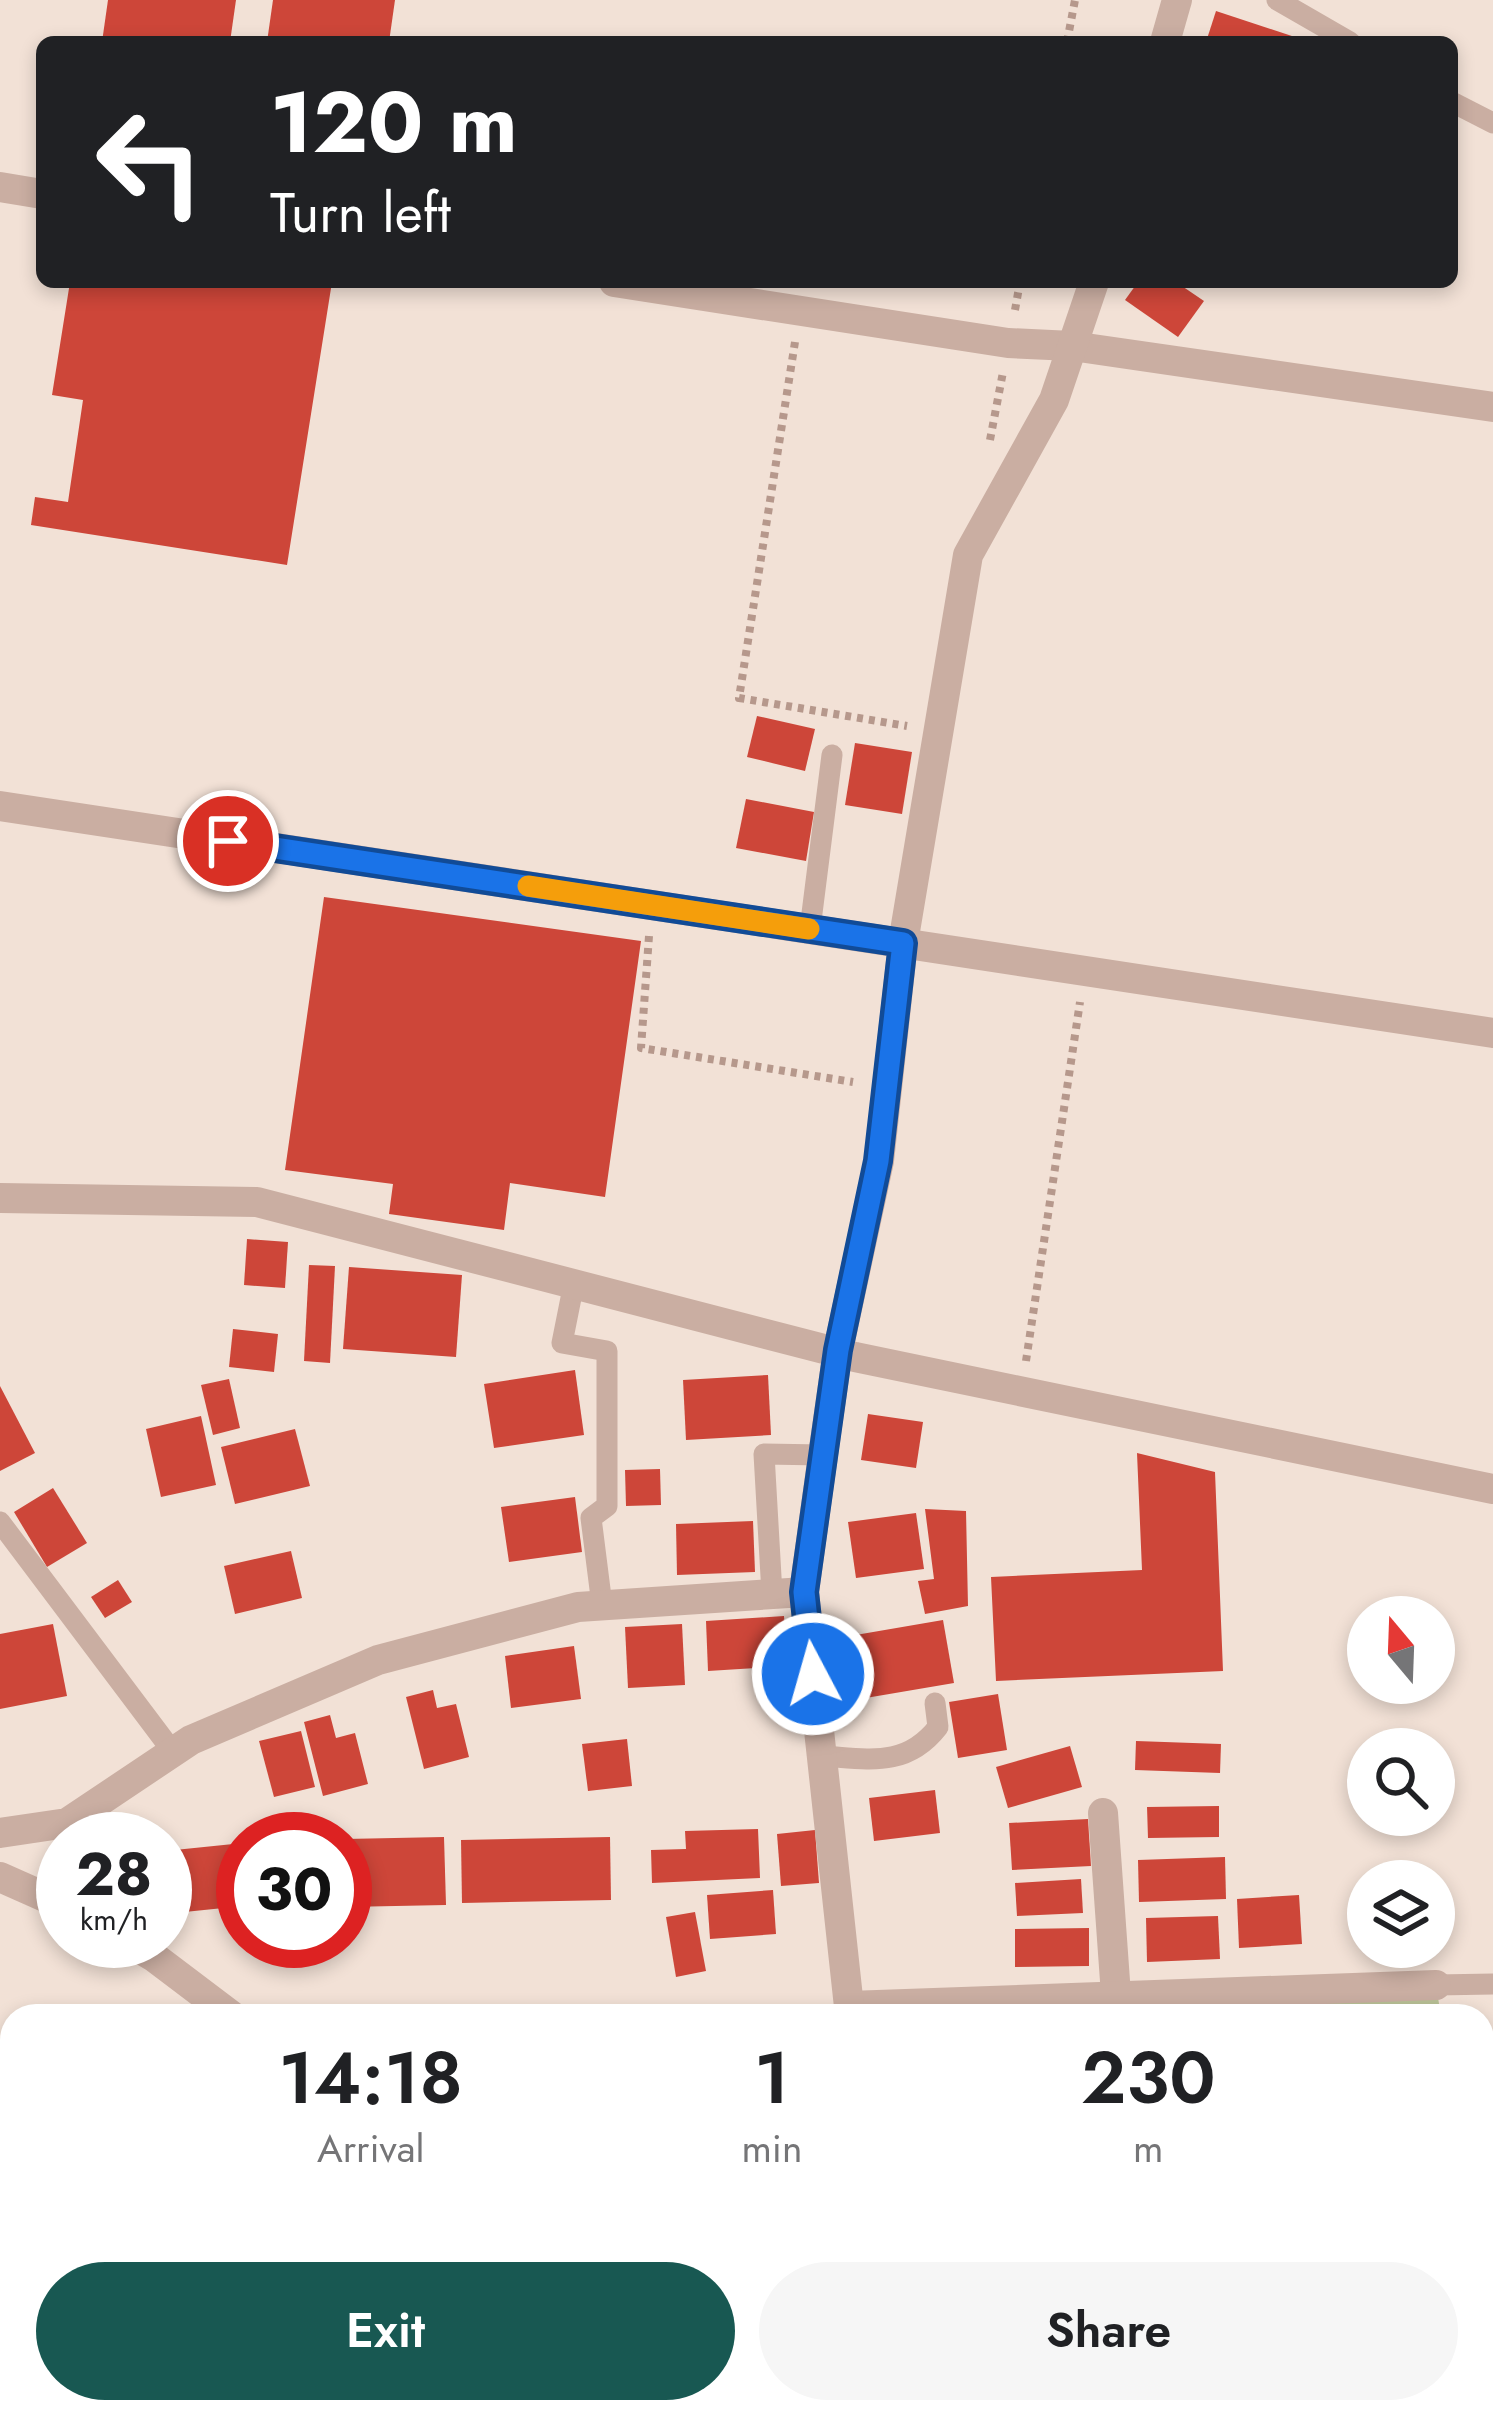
<!DOCTYPE html>
<html lang="en">
<head>
<meta charset="utf-8">
<style>
  :root { --surface:#fff; --page:#f6f6f6; --text:#202124; --muted:#757577; --accent:#185852 }
  body { margin:0; font-family:Jost,sans-serif; background:var(--page); color:var(--text); height:100vh; display:flex; flex-direction:column; font-size:45px; white-space:nowrap }
  * { box-sizing:border-box; margin:0 }
  p { font-size:39px; color:var(--muted) }
  .icon { flex:none; width:66px; height:66px; fill:none; stroke:currentColor; stroke-width:2; stroke-linecap:round; stroke-linejoin:round }
  .map { position:relative; flex:1; overflow:hidden }
  .sheet { position:absolute; left:0px; top:2004px; width:1494px; height:420px; display:flex; flex-direction:column; background:var(--surface); border-radius:36px 36px 0 0; box-shadow:0 6px 18px #0003 }
  .sheet>* { flex:none }
  .banner { position:absolute; left:36px; top:36px; width:1422px; height:252px; border-radius:18px; box-shadow:0 6px 18px #0003; background:#202124; color:#fff; overflow:hidden }
  .needle { width:78px; rotate:341deg }
  .fabs { position:absolute; left:1347px; top:1596px; display:grid; gap:24px }
  .fabs a { display:grid; place-items:center; width:108px; height:108px; border-radius:50%; background:var(--surface); box-shadow:0 6px 18px #0003; font-size:60px }
  .speed { position:absolute; left:36px; top:1812px; display:flex; gap:24px; font-size:60px; font-weight:700; text-align:center }
  .speed>* { display:grid; place-content:center; width:156px; height:156px; border-radius:50%; background:var(--surface); box-shadow:0 6px 18px #0003; line-height:1 }
  .speed small { font-size:30px; font-weight:400 }
  .speed .limit { border:18px solid #d22; background:#fff; color:#111 }
  .pin { position:absolute; display:grid; place-items:center; width:102px; height:102px; color:#fff; margin:-51px; border:6px solid #fff; border-radius:50%; box-shadow:0 3px 12px #0007 }
  .me { position:absolute; width:132px; margin:-66px; rotate:354deg; stroke-linejoin:round; filter:drop-shadow(0 0 9px #0008) }
  .turn { display:flex; align-items:center; gap:42px; height:252px; padding:0 36px; font-size:54px }
  .turn .icon { width:156px; height:156px; stroke-width:2.5 }
  .turn b { display:block; font-size:84px; line-height:102px }
  .eta { display:flex; justify-content:space-evenly; align-items:center; height:204px; text-align:center }
  .eta b { font-size:72px; font-weight:600; line-height:84px }
  .cta { display:flex; gap:24px; margin-top:auto; padding:24px 36px }
  .cta a { flex:1; height:138px; border-radius:72px; background:var(--accent); color:#fff; font-size:48px; font-weight:600; line-height:138px; text-align:center }
  .cta a+a { background:var(--page); color:var(--text) }
  .map>svg:first-child { display:block }
  .green { fill:#b9c196 }
  .building { fill:#cd4639 }
  .lines { fill:none; stroke-linecap:round; stroke-linejoin:round }
  .path { stroke:#b6988c; stroke-width:8; stroke-dasharray:6 6; stroke-linecap:butt }
  .lane { stroke:#caaea2; stroke-width:21 }
  .street { stroke:#caaea2; stroke-width:30 }
  .route-casing { stroke:#114b97; stroke-width:30 }
  .route { stroke:#1a73e8; stroke-width:21 }
  .slow { stroke:#f59e0b; stroke-width:21 }
</style>
</head>
<body>
<div class="map">
<svg width="1493" height="2424" viewBox="0 0 1493 2424">
  <rect width="100%" height="100%" fill="#f2e1d6"/>
  <!-- green -->
  <g class="green">
    <polygon points="1436,1985 1441,2016 1269,2016 1268,1990"/>
    <polygon points="1482,2306 1493,2309 1493,2424 1372,2424 1372,2412 1482,2412"/>
  </g>
  <!-- building -->
  <g class="building">
    <polygon points="108,0 236,0 230,42 102,42"/>
    <polygon points="273,0 395,0 389,42 267,42"/>
    <polygon points="1216,11 1307,41 1306,42 1206,42"/>
    <polygon points="70,282 332,282 287,565 31,525 35,497 68,502 83,400 52,395"/>
    <polygon points="1138,282 1176,282 1204,301 1178,337 1125,300"/>
    <polygon points="757,716 815,729 805,771 747,757"/>
    <polygon points="855,743 912,752 902,814 845,805"/>
    <polygon points="746,799 814,812 806,861 736,848"/>
    <polygon points="324,897 641,941 605,1197 510,1183 504,1230 389,1214 393,1184 285,1170"/>
    <polygon points="247,1239 288,1242 285,1288 244,1285"/>
    <polygon points="309,1265 335,1266 330,1363 304,1361"/>
    <polygon points="349,1267 462,1275 456,1357 343,1349"/>
    <polygon points="233,1329 278,1334 274,1372 229,1367"/>
    <polygon points="575,1370 584,1435 494,1448 484,1384"/>
    <polygon points="768,1375 771,1435 686,1440 683,1380"/>
    <polygon points="229,1379 240,1428 213,1435 201,1385"/>
    <polygon points="0,1386 35,1453 0,1471"/>
    <polygon points="868,1414 923,1422 916,1468 861,1460"/>
    <polygon points="201,1416 216,1485 161,1497 146,1429"/>
    <polygon points="295,1429 310,1486 235,1504 221,1447"/>
    <polygon points="1137,1453 1215,1472 1223,1671 996,1681 991,1577 1142,1570"/>
    <polygon points="660,1469 661,1505 626,1506 625,1470"/>
    <polygon points="53,1488 87,1543 47,1567 14,1512"/>
    <polygon points="575,1497 582,1552 509,1562 501,1507"/>
    <polygon points="925,1509 966,1511 968,1606 925,1614 918,1581 934,1579"/>
    <polygon points="916,1513 924,1569 856,1578 848,1522"/>
    <polygon points="753,1521 755,1572 677,1575 676,1524"/>
    <polygon points="291,1551 302,1598 235,1614 224,1566"/>
    <polygon points="118,1580 132,1602 105,1618 91,1597"/>
    <polygon points="784,1616 787,1666 708,1671 706,1621"/>
    <polygon points="943,1620 954,1683 854,1700 844,1637"/>
    <polygon points="53,1624 67,1696 0,1709 0,1634"/>
    <polygon points="682,1624 685,1685 628,1688 625,1627"/>
    <polygon points="574,1646 581,1699 511,1708 505,1656"/>
    <polygon points="433,1690 437,1708 456,1704 469,1757 424,1769 406,1697"/>
    <polygon points="998,1694 1007,1750 958,1758 949,1702"/>
    <polygon points="330,1715 336,1738 355,1733 368,1784 323,1796 304,1722"/>
    <polygon points="301,1731 315,1787 274,1797 259,1741"/>
    <polygon points="627,1739 632,1786 588,1791 582,1744"/>
    <polygon points="1136,1741 1221,1744 1220,1773 1135,1770"/>
    <polygon points="1070,1746 1082,1787 1008,1808 996,1767"/>
    <polygon points="935,1790 940,1833 874,1841 869,1798"/>
    <polygon points="1219,1806 1219,1837 1148,1838 1147,1807"/>
    <polygon points="1088,1819 1091,1866 1012,1870 1009,1823"/>
    <polygon points="758,1829 760,1878 652,1883 651,1850 686,1849 685,1831"/>
    <polygon points="815,1830 819,1883 781,1886 777,1834"/>
    <polygon points="444,1837 446,1905 345,1907 345,1839"/>
    <polygon points="610,1837 611,1900 462,1903 461,1840"/>
    <polygon points="243,1843 243,1906 165,1914 165,1851"/>
    <polygon points="1225,1857 1226,1899 1139,1902 1138,1860"/>
    <polygon points="1081,1879 1083,1913 1017,1916 1015,1883"/>
    <polygon points="773,1890 776,1934 710,1939 707,1895"/>
    <polygon points="1368,1894 1368,1939 1357,1940 1354,1895"/>
    <polygon points="1299,1895 1302,1944 1239,1948 1237,1899"/>
    <polygon points="695,1912 706,1971 676,1977 666,1917"/>
    <polygon points="1218,1916 1220,1959 1147,1962 1146,1918"/>
    <polygon points="1089,1928 1089,1966 1015,1967 1015,1929"/>
    <polygon points="1439,2412 1440,2424 1398,2424 1398,2413"/>
    <rect x="1276" y="2419" width="85" height="5"/>
  </g>
  <g class="lines">
    <!-- path -->
    <g class="path">
      <polyline points="1067,42 1075,0"/>
      <polyline points="1015,310 1020,282"/>
      <polyline points="795,342 739,698 907,726"/>
      <polyline points="990,440 1003,372"/>
      <polyline points="649,936 641,1048 853,1082"/>
      <polyline points="1026,1361 1080,1002"/>
    </g>
    <!-- lane -->
    <g class="lane">
      <polyline points="1277,0 1350,42"/>
      <polyline points="1452,102 1493,123"/>
      <polyline points="810,929 832,755"/>
      <polyline points="574,1283 562,1343 607,1351 607,1506 591,1518 602,1605"/>
      <polyline points="0,1522 173,1752"/>
      <polyline points="772,1594 764,1454 823,1455"/>
      <path d="M822,1756C869,1759 906,1768 938,1727L935,1703"/>
      <polyline points="1436,1985 1493,1984"/>
      <polyline points="1483,2310 1493,2309"/>
    </g>
    <!-- street -->
    <g class="street">
      <polyline points="1165,42 1177,0"/>
      <polyline points="0,187 42,194"/>
      <polyline points="614,282 1008,343 1072,346 1493,407"/>
      <polyline points="0,806 1493,1033"/>
      <polyline points="0,1198 257,1202 855,1357 1493,1489"/>
      <polyline points="1103,1813 1116,1995"/>
      <polyline points="0,1833 67,1823 191,1740 378,1660 578,1607 804,1592"/>
      <polyline points="0,1877 63,1905"/>
      <polyline points="127,1941 154,1957 232,2016"/>
      <polyline points="849,2006 1436,1985"/>
      <polyline points="850,2016 804,1592 823,1455 838,1350 879,1161 903,943 968,555 1054,400 1094,282"/>
      <polyline points="724,2412 738,2424"/>
      <polyline points="895,2412 897,2424"/>
      <polyline points="287,2424 292,2412"/>
    </g>
  </g>
  <g class="lines">
    <!-- route casing -->
    <g class="route-casing">
      <polyline id="route" points="228,841 903,943 878,1161 838,1350 804,1592 813,1674"/>
    </g>
    <!-- route -->
    <use href="#route" class="route"/>
    <!-- slow -->
    <polyline class="slow" points="528,886 809,929"/>
  </g>
</svg>
<div class="fabs">
<a><svg class="needle" viewBox="-14 -14 28 28"><path d="M0-13l5 13h-10z" fill="#e53935"/><path d="M0 13l5-13h-10z" fill="#757577"/></svg></a>
<a><svg class="icon" aria-label="search" viewBox="0 0 24 24"><circle cx="10" cy="10" r="6"/><path d="M15 15l6 6"/></svg></a>
<a><svg class="icon" aria-label="layers" viewBox="0 0 24 24"><path d="M12 4l9 5-9 5-9-5zM3 14l9 5 9-5"/></svg></a>
</div>
<div class="speed"><div>28<small>km/h</small></div><div class="limit">30</div></div>
<div class="pin" style="left:228px;top:841px;background:#d93025"><svg class="icon" aria-label="arrive" viewBox="0 0 24 24"><path d="M6 21V4h12l-3 4 3 4H6"/></svg></div>
<svg class="me" style="left:813px;top:1674px" viewBox="-20 -20 40 40"><circle r="17" fill="#1a73e8" stroke="#fff" stroke-width="3"/><path d="M0-11L8 9 0 5-8 9z" fill="#fff"/></svg>
<div class="banner">
<div class="turn"><svg class="icon" aria-label="left" viewBox="0 0 24 24"><path d="M17 20v-9H6M10 6l-5 5 5 5"/></svg><div><b>120 m</b>Turn left</div></div>
</div>
<section class="sheet">
<div class="eta">
<div><b>14:18</b><p>Arrival</p></div>
<div><b>1</b><p>min</p></div>
<div><b>230</b><p>m</p></div>
</div>
<div class="cta"><a>Exit</a><a>Share</a></div>
</section>
</div>
</body>
</html>
